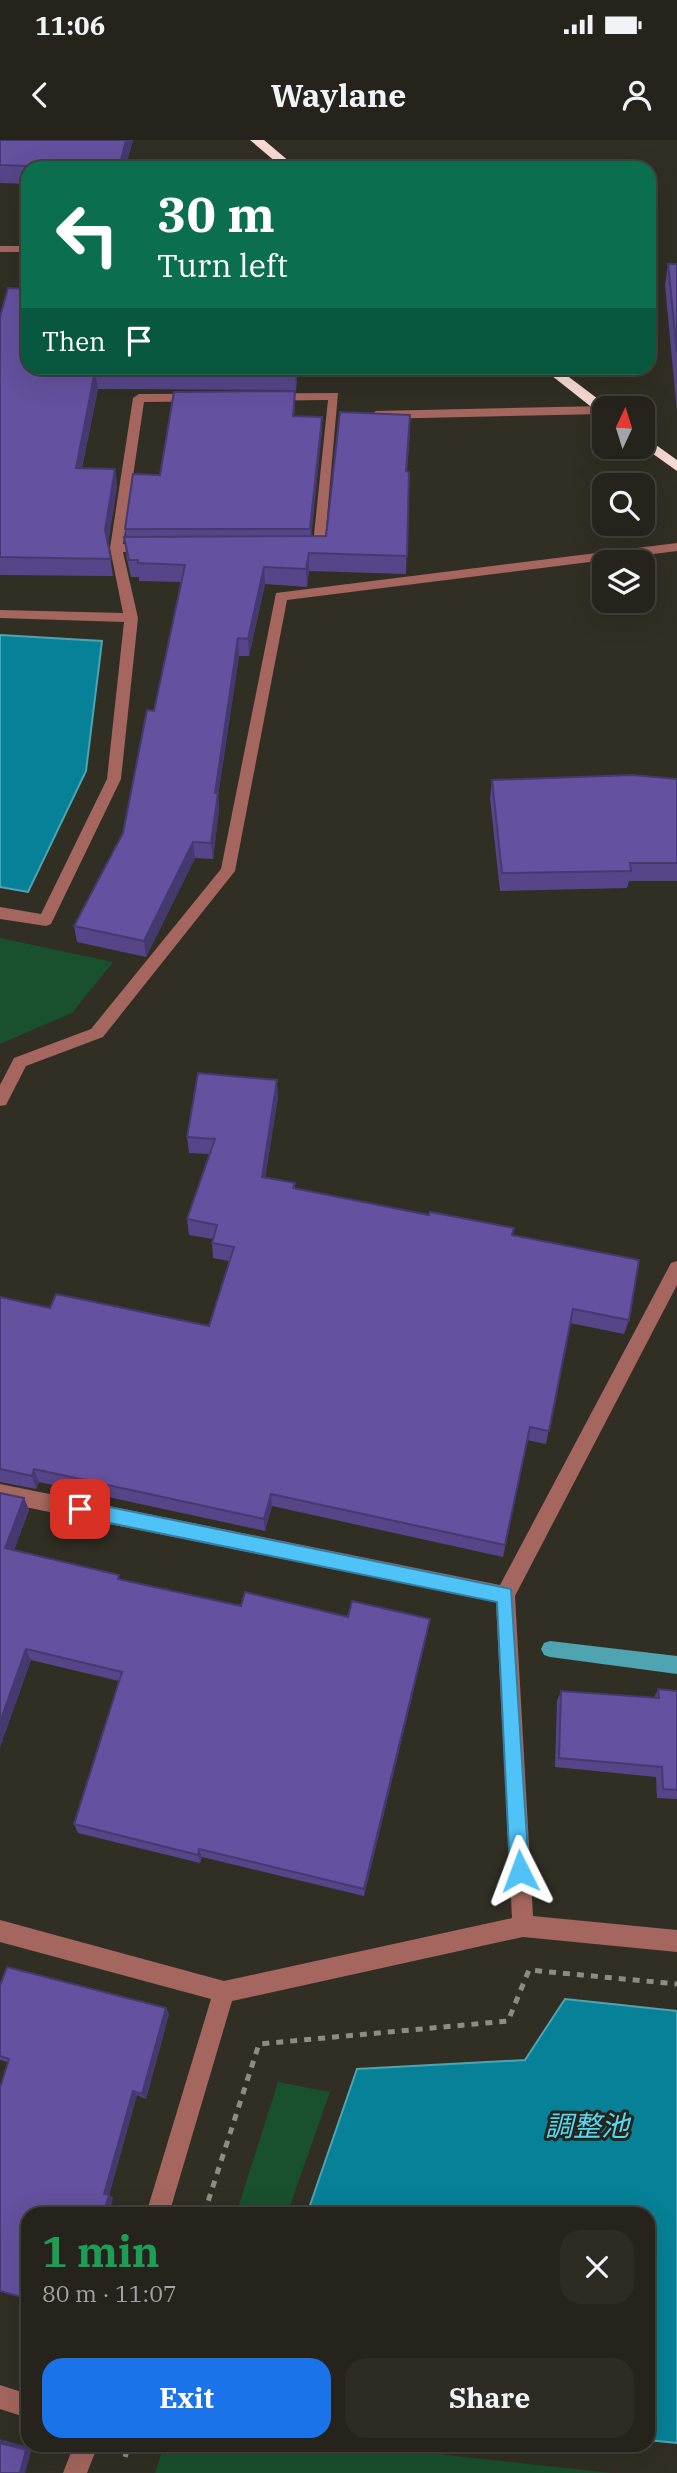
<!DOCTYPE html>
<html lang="en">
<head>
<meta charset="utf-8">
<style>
  :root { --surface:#25231b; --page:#2d2b24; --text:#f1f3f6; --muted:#a3a4a3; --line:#42403a; --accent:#1a73e8 }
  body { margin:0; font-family:"IBM Plex Serif","Noto Sans JP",serif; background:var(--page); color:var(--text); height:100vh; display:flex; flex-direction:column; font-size:26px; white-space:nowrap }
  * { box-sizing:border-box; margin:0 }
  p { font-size:23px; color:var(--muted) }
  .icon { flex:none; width:38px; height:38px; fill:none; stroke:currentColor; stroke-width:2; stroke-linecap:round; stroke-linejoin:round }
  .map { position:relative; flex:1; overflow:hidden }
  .details { position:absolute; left:21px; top:2067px; width:634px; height:245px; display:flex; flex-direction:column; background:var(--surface); border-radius:21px; box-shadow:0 7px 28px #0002,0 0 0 2px var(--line) }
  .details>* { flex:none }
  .top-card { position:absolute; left:21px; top:21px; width:635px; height:214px; border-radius:21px; box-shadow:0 7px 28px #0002,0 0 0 2px var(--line); background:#0b6e4f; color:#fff; overflow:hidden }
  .needle { width:46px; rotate:4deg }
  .fabs { position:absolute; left:592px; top:256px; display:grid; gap:14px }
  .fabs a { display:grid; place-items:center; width:63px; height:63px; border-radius:14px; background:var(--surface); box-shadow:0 7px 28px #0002,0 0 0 2px var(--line); font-size:35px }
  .pin { position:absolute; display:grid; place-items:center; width:60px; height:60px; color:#fff; margin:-30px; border-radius:14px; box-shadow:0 4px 10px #0006 }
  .me { position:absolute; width:77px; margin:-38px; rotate:357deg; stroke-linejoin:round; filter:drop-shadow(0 0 5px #0008) }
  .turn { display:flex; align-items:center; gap:24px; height:147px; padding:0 21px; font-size:32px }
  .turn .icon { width:91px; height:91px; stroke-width:2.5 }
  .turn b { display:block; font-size:49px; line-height:60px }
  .then { display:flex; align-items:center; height:66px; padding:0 21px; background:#0003; gap:14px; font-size:26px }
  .round { display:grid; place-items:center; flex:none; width:74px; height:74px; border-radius:21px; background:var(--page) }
  .head { display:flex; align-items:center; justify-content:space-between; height:119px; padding:0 21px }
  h1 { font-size:42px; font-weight:800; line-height:52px; color:#1e9e55 }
  .button { display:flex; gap:14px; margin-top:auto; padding:14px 21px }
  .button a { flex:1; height:80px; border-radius:21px; background:var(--accent); color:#fff; font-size:28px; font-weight:800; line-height:80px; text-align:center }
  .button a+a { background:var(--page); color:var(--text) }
  .status { display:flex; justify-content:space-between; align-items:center; height:49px; padding:0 35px; background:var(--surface); direction:ltr }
  .status svg { height:19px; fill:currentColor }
  header { display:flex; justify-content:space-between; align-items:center; height:91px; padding:0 21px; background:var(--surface); font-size:32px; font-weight:800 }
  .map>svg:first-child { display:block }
  .green { fill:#19502d }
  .water { fill:#068197; stroke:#4ea4b1; stroke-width:2 }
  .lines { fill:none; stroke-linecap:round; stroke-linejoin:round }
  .stream { fill:#4ea4b1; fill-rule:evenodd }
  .path { stroke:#8e8c83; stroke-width:5; stroke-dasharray:7 7; stroke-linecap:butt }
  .minor { fill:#a4665e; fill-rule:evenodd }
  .highway { fill:#f8d9d4; fill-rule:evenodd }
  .wall { fill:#564689 }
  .shaded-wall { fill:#46396f }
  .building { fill:#64519f; stroke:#46396f; stroke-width:2 }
  .route { fill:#4fc3f7; stroke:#337fa1; stroke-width:2 }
  .labels { text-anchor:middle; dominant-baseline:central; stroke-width:6; stroke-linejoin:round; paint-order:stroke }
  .near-water-label { font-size:28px; font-style:italic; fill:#53d9f6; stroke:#27251b }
</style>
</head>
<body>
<div class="status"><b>11:06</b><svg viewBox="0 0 49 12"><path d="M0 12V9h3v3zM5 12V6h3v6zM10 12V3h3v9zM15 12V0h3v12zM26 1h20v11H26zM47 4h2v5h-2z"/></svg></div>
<header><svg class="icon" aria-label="back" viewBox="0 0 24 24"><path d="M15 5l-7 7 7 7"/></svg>Waylane<svg class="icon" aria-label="person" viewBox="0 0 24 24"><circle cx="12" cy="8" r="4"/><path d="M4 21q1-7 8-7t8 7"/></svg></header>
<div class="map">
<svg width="677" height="2333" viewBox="0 0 677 2333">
  <rect width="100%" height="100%" fill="#312f24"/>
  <!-- green -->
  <g class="green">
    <polygon points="0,798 113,822 72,873 0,904"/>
    <polygon points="278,1942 330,1952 287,2074 236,2074"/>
    <polygon points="164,2305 353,2305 611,2333 155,2333"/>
  </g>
  <!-- water -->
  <g class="water">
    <polygon points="0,495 102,501 86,631 28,752 0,747"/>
    <polygon points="565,1859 677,1871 677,2303 648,2300 648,2074 307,2074 357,1929 525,1920"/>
  </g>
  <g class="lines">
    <!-- stream -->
    <polygon class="stream" points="550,1501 677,1516 677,1534 550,1517 544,1515 541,1509 544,1503"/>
    <!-- path -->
    <g class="path">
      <polyline points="204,2074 259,1904 508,1881 529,1830 677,1844"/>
      <polyline points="125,2317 129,2305"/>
    </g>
    <!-- minor -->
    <g class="minor">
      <rect x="0" y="106" width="28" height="6"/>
      <path d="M338,253L324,411L123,412L138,478L121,639L51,784L46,786L0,779V767L41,774L107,639L124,482L0,478V470L123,473L110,408L133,258L139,254ZM328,260L313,404H123L144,262Z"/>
      <polygon points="604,266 608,268 604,268 604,274 376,279 370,275 376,271"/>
      <polygon points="677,403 677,411 287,460 235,731 103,897 26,926 6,965 0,966 0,945 14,918 91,889 221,729 276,453"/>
      <polygon points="677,1121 677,1145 515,1456 533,1776 677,1790 677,1812 523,1797 232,1861 169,2074 146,2074 211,1859 0,1802 0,1780 224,1841 512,1778 496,1462 0,1362 0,1344 500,1445 671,1123"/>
      <polygon points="0,2245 28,2254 28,2278 0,2269"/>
      <polygon points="74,2305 98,2305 87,2333 63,2333"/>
    </g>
    <!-- highway -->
    <g class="highway">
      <polygon points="250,0 264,0 297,28 283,28"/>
      <polygon points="542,228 557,228 610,268 604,268 604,274 599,273"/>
      <polygon points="642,295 677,320 677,331 642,306"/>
    </g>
  </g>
  <!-- wall -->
  <g class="wall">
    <polygon points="0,0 133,0 125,28 28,28 28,44 0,43"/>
    <polygon points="668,124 677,124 677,272 665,145"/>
    <polygon points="0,177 28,228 298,228 296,250 98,249 82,328 115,329 117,346 108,404 113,436 0,435"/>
    <polygon points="295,263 294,276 322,289 311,396 326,396 410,293 407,331 409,332 406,434 309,431 307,447 265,444 249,516 239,516 218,656 219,669 213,719 195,718 146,817 77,802 74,786 123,693 154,571 181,442 139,441 139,437 131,437 126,415 124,397 126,397 125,389 160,335"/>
    <polygon points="677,639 677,741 629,741 627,748 500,751 490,658 492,640"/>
    <polygon points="278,957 265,1037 295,1043 295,1048 513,1095 629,1180 624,1194 570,1183 546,1304 527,1300 503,1417 272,1366 265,1391 39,1342 36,1349 0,1342 0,1157 50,1168 209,1186 229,1121 213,1118 212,1103 213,1099 189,1095 187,1079 209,1014 189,1013 187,997"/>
    <polygon points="0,1353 24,1358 29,1370 14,1410 120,1439 241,1466 348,1477 428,1490 364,1756 202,1717 200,1723 78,1693 74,1684 119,1541 31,1520 0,1607"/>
    <polygon points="658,1549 677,1551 677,1659 657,1658 656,1637 555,1627 557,1561 561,1551 654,1558"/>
    <polygon points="0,1846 166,1868 169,1874 146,1959 137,1955 109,2055 113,2058 0,2151 8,1922 0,1920"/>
  </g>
  <!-- shaded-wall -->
  <g class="shaded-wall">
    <polygon points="126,0 133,0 125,28 119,28"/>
    <polygon points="296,228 298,228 296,250 295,232"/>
    <polygon points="95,231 98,249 78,345 76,328"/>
    <polygon points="322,277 322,289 311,401 310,389"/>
    <polygon points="115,329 117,346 107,408 105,390"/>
    <polygon points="309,413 309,431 307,447 306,429"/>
    <polygon points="264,427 265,444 249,516 248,499"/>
    <polygon points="238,498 239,516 218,656 219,669 213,719 211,703 215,653"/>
    <polygon points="193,702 195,718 146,817 144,801"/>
    <polygon points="277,940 278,957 263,1052 262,1037"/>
    <polygon points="34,1329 39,1342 36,1349 32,1336"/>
    <polygon points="271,1354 272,1366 265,1391 264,1379"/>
    <polygon points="24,1358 29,1370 10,1420 5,1408"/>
    <polygon points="430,1479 428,1490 364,1756 364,1749"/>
    <polygon points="26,1509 31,1520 0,1607 0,1582"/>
    <polygon points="199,1709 202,1717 200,1723 198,1715"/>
    <polygon points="166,1868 169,1874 146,1959 142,1954"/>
    <polygon points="133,1951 137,1955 109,2055 113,2058 109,2074 103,2074 104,2054"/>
    <polygon points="0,2299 32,2308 25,2333 20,2333 0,2303"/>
  </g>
  <!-- building -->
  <g class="building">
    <polygon points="0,0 126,0 119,28 85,28 0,25"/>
    <polygon points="668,124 677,124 677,212"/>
    <polygon points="8,148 28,149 28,228 296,228 295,232 95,231 76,328 115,329 105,390 111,419 0,417 0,177"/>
    <polygon points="295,251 293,276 322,277 310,389 125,389 133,334 160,335 174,252"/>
    <polygon points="340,272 410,275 406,331 409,332 407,416 309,413 306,429 264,427 248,499 238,498 215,653 218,653 211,703 193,702 144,801 74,786 123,693 147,570 154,571 185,425 138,423 138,420 129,420 124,397 326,396"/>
    <polygon points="632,635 677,639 677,723 630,723 631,731 502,733 492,640"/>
    <polygon points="198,933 277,940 262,1037 295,1043 293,1048 429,1075 430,1072 514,1088 512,1095 639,1120 629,1180 573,1169 549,1291 530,1287 505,1405 271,1354 264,1379 34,1329 32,1336 0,1329 0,1157 50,1168 56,1154 209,1186 234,1107 212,1103 217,1085 187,1079 215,999 187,997"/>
    <polygon points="0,1353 24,1358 5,1408 119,1435 118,1439 241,1466 245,1452 348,1477 352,1461 430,1479 364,1749 199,1709 198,1715 74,1684 122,1532 26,1509 0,1582"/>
    <polygon points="658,1549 677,1551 677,1650 663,1649 662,1627 559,1618 561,1551 659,1558"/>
    <polygon points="7,1827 166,1868 142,1954 133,1951 104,2054 109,2055 103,2074 28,2074 28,2159 0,2151 0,1948 9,1919 0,1916 0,1846"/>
    <polygon points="0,2303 26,2310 20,2333 0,2333"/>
  </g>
  <!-- route -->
  <polygon class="route" points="80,1361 511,1449 529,1731 527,1737 520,1740 513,1737 510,1731 497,1462 80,1377 71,1369"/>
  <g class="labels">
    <!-- near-water labels -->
    <g class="near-water-label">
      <text x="587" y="1985">調整池</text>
    </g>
  </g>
</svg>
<div class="fabs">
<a><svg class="needle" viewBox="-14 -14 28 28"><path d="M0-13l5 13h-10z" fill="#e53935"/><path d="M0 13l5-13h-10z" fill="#a3a4a3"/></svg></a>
<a><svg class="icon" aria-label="search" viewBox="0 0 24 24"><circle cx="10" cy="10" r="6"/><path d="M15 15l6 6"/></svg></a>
<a><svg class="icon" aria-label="layers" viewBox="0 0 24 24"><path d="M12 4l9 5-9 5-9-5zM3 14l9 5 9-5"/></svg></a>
</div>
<div class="pin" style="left:80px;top:1369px;background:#d93025"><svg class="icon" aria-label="arrive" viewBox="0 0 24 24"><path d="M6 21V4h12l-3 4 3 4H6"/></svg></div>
<svg class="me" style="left:520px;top:1731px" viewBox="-20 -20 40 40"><path d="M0-17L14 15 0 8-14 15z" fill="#4fc3f7" stroke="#fff" stroke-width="4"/></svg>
<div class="top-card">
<div class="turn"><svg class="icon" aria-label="left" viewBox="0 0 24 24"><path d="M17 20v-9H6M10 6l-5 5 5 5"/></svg><div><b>30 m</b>Turn left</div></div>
<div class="then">Then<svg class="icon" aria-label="arrive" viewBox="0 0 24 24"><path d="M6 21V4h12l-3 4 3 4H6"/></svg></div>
</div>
<section class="details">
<div class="head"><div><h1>1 min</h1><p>80 m · 11:07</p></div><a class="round"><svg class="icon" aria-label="close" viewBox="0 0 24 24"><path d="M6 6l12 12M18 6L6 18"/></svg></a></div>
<div class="button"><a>Exit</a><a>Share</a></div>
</section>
</div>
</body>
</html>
